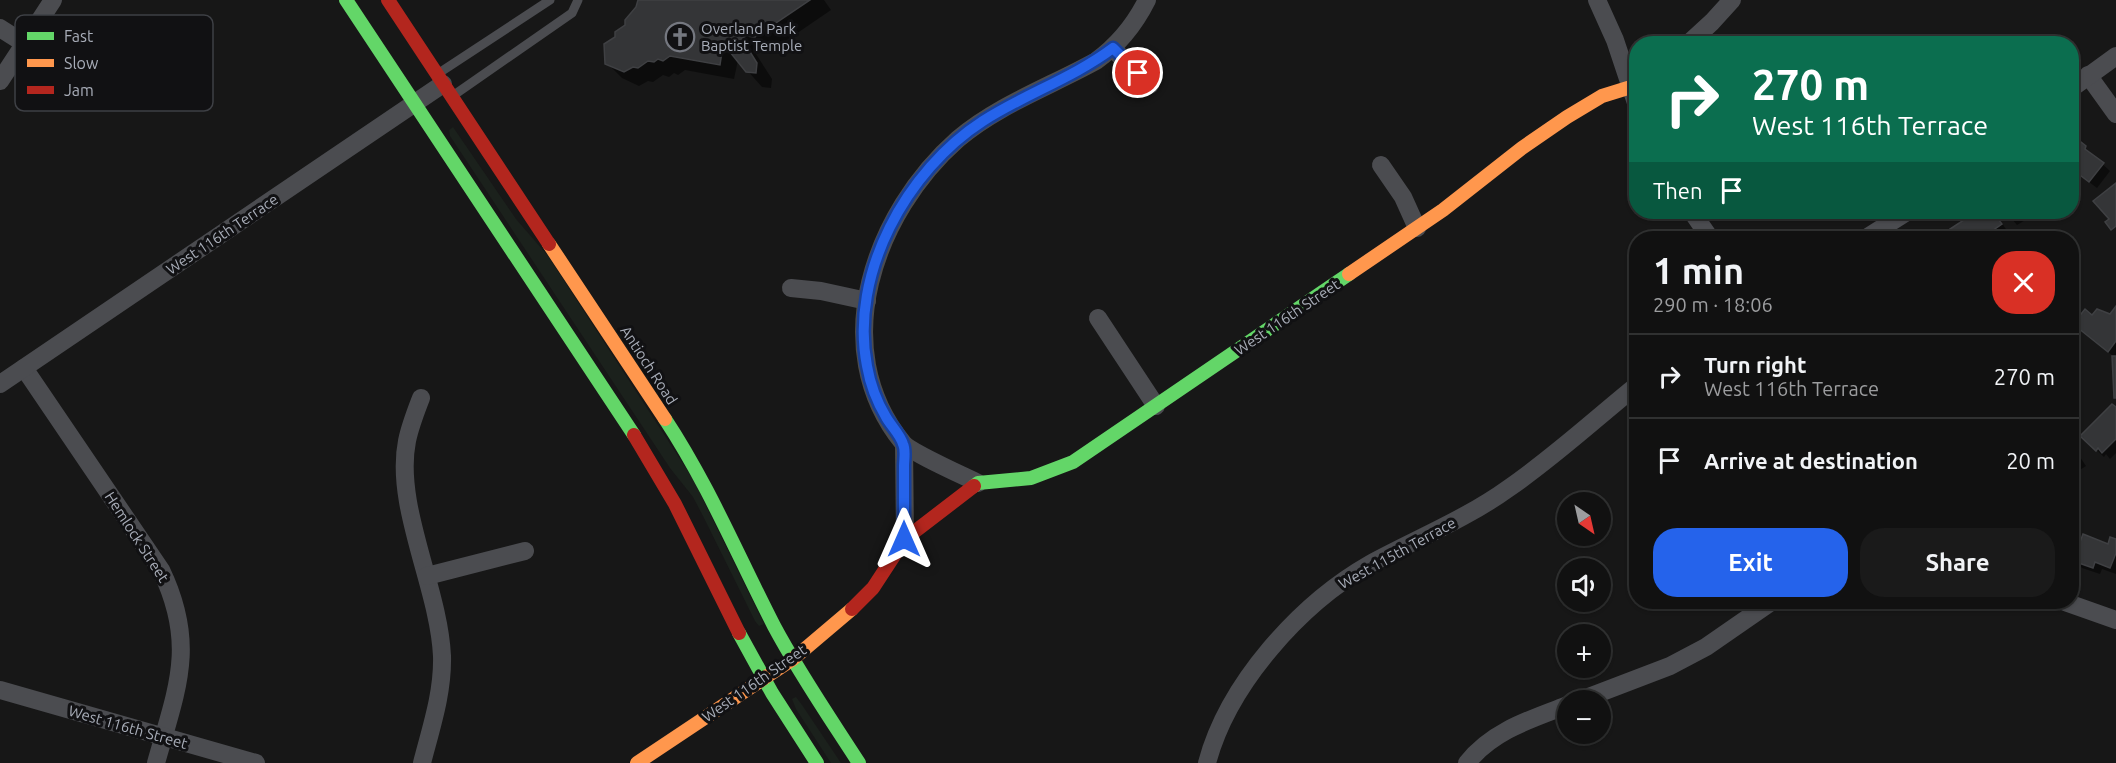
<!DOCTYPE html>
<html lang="en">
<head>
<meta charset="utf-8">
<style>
  :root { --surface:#111; --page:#1a1a1a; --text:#f1f3f6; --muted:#9c9d9f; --line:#303131; --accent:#2563eb }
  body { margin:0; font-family:Ubuntu,sans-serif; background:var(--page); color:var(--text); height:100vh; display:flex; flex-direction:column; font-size:22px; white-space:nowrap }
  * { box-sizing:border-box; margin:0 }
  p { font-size:20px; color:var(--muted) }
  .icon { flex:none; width:33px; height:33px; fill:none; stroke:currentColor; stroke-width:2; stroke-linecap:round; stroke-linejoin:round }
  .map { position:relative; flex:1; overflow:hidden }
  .panel { position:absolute; left:1629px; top:231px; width:450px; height:378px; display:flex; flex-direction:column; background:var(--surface); border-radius:24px; box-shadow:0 2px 4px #0004,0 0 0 2px var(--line) }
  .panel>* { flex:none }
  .guide { position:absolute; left:1629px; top:36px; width:450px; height:183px; border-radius:24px; box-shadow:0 2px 4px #0004,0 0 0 2px var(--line); background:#0b6e4f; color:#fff; overflow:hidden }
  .needle { width:39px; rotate:146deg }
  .buttons { position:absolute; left:1557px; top:492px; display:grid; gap:12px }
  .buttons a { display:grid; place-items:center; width:54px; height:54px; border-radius:50%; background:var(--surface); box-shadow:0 2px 4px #0004,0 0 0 2px var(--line); font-size:30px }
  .pin { position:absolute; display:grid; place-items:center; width:51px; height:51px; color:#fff; margin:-26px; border:3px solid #fff; border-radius:50%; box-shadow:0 2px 6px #0007 }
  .me { position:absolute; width:66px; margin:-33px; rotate:0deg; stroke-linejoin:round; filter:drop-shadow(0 0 4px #0008) }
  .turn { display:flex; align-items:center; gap:21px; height:126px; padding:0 24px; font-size:27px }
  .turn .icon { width:78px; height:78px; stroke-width:2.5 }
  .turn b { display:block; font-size:42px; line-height:51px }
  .then { display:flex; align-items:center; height:57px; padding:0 24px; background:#0003; gap:12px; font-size:22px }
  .round { display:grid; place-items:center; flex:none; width:63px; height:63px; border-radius:24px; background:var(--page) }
  .summary { display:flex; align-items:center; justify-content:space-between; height:102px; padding:0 24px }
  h1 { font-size:36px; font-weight:700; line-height:45px }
  .action { display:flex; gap:12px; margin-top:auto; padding:12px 24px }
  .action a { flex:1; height:69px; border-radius:24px; background:var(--accent); color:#fff; font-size:24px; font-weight:700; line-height:69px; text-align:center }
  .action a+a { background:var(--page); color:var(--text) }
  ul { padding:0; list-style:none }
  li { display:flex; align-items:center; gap:18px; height:84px; padding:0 24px; border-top:2px solid var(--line) }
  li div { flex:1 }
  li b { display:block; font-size:22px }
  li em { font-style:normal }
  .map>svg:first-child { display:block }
  .green { fill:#1b211c }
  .shadow { fill:#0007 }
  .building { fill:#343537; stroke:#3f4043; stroke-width:1.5 }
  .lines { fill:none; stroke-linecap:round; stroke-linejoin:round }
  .lane { stroke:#4b4c50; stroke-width:9 }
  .street { stroke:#4b4c50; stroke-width:18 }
  .fast { stroke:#63d668; stroke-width:14 }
  .slow { stroke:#ff974d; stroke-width:14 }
  .jam { stroke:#b3261e; stroke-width:14 }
  .route-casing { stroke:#184099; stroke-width:15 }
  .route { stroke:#2563eb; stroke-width:10 }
  .labels { text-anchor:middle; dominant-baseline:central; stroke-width:6; stroke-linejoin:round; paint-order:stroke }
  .poi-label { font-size:15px; fill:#a8adb8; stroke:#111113; text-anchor:start }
  .street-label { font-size:15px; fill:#a8adb8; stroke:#111113 }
  .key { fill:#111113; stroke:#3e4045; stroke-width:1.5 }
  .key-label { font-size:16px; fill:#a8adb8 }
</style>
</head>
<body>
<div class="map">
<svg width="2116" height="763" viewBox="0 0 2116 763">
  <rect width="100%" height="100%" fill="#171717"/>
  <!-- green -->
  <g class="green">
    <polygon points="453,127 516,219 548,256 693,479 764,624 759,626 755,621 703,516 693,497 670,468 450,136 449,130"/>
    <polygon points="796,697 802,705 841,763 831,763 796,709 792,699"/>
  </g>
  <!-- shadow -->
  <g class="shadow">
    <polygon points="639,0 824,0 831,10 771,51 761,50 756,54 772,79 771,88 762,87 738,60 734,79 685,70 678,75 674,73 669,77 663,75 653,82 648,81 639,86 622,78 607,63 616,38 626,26 638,8"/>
    <polygon points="2076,140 2110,171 2097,188 2072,169 2072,146"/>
    <polygon points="1979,212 1994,212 2008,232 1998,238 1958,238 1952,229"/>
    <polygon points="2006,212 2046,212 2035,219 2032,216 2017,225"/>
    <polygon points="2116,308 2116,398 2113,356 2082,331 2092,317 2110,316"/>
    <polygon points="2116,410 2116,453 2110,459 2106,454 2104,457 2082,436"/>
    <polygon points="2072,445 2086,466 2072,475"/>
    <polygon points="2072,537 2081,546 2109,546 2116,541 2116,574 2102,569 2100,574 2082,568 2075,560 2080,547 2078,546 2072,559"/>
  </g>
  <!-- building -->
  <g class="building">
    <polygon points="638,0 810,0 755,37 746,36 742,39 757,63 756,73 746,72 726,47 723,45 720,65 670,56 663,61 658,59 654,62 648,61 638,68 633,67 624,72 605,64 604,44 615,37 615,32 625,25 625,20 636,7"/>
    <polygon points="2076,138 2086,146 2085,149 2104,163 2089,182 2072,169 2072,144"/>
    <polygon points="2116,183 2116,226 2111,230 2105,222 2109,219 2093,201"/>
    <polygon points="1976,212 1993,212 2002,224 1992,231 1997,238 1956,238 1950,229"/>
    <polygon points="2116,306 2116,341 2108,352 2073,324 2085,309 2092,315 2097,309 2110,314"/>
    <polygon points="2112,356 2116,356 2116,398 2114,398"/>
    <polygon points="2112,404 2116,407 2116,439 2102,453 2098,448 2096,451 2080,436"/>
    <polygon points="2083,534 2108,544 2110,537 2116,539 2116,553 2110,568 2095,562 2093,568 2073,561"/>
  </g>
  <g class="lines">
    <!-- lane -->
    <g class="lane">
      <polyline points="439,73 550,0"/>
      <polyline points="454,95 572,13 578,0"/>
    </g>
    <!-- street -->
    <g class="street">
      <polyline points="1597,0 1615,40 1636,103"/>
      <polyline points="0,28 25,44"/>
      <polyline points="1688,44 1712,22 1732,0"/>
      <polyline points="1113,49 1150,85"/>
      <polyline points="2088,75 2116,114"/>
      <polyline points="0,81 53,0"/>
      <polyline points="2072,88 2116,56"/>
      <polyline points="1381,165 1403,197 1417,228"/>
      <polyline points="1692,212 1710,238"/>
      <polyline points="1866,238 1907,212"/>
      <polyline points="791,288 821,291 867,301"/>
      <polyline points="1098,318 1156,406"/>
      <path d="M24,368L161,570C197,645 177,688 156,763"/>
      <polyline points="0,384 443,84"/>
      <path d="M421,398C416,411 410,426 407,441C394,506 439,588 442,656C443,693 431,728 422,763"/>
      <polyline points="904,445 905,539"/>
      <path d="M978,483C964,476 910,452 903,443C825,347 875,212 958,139C998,105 1051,86 1096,61C1118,45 1135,24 1147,0"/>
      <polyline points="427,576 525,551"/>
      <polyline points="2065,602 2116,620"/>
      <polyline points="0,690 256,763"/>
      <polyline points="1581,700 1670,666 1706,647 1771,602"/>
      <path d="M1207,763C1228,684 1300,604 1370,564C1416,539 1466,519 1509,488C1554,457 1594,420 1636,386"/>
      <path d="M1467,763C1492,731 1531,719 1568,705"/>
    </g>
    <!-- fast -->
    <g class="fast">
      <polyline points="346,0 634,435"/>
      <path d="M665,419C708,484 738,556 774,626C799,673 830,718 859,763"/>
      <polyline points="974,486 978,483 1031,478 1073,462 1349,274"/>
      <polyline points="739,633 772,693 817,763"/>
    </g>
    <!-- slow -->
    <g class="slow">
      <polyline points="549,244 665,419"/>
      <polyline points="1349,274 1443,210 1522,148 1567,117 1602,96 1631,87 1636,82"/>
      <polyline points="637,763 793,659 852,609"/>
    </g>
    <!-- jam -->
    <g class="jam">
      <polyline points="388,0 549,244"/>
      <polyline points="634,435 675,504 739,633"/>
      <polyline points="852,609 873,588 905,539 974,486"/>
    </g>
  </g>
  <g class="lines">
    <!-- route casing -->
    <g class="route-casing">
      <path id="route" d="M904,539C904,514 904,490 904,466C904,459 906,450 903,444C900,434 891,426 886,417C877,402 870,383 867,366C849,274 907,170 983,121C1025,94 1073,78 1113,48L1138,73"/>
    </g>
    <!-- route -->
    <use href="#route" class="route"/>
  </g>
  <!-- icons -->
  <defs>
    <g id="church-ring" transform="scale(1.5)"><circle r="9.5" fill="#111113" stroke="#757880" stroke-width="1.5"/><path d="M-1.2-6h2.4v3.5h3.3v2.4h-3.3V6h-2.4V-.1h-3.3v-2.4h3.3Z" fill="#757880"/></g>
  </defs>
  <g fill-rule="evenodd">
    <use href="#church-ring" x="680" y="37"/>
  </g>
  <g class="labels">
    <!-- poi labels -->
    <g class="poi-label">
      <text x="701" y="28">Overland Park<tspan x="701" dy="17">Baptist Temple</tspan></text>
    </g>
    <!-- street labels -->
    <g class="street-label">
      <text transform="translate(222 234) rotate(-34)">West 116th Terrace</text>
      <text transform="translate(1287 317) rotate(-34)">West 116th Street</text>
      <text transform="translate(649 365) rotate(57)">Antioch Road</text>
      <text transform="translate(137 537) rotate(57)">Hemlock Street</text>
      <text transform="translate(1397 553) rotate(-29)">West 115th Terrace</text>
      <text transform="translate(754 683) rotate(-35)">West 116th Street</text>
      <text transform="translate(128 727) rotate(16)">West 116th Street</text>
    </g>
  </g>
  <!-- legend -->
  <rect x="15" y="15" width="198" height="96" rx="9" class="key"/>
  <rect x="27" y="32" width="27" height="8" fill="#63d668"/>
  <rect x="27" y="59" width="27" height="8" fill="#ff974d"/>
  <rect x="27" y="86" width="27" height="8" fill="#b3261e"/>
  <g class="key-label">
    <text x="64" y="42">Fast</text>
    <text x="64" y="69">Slow</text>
    <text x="64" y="96">Jam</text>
  </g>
</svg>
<div class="buttons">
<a><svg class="needle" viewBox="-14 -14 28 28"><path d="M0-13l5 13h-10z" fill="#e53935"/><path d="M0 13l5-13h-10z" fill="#9c9d9f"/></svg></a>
<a><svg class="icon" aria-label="sound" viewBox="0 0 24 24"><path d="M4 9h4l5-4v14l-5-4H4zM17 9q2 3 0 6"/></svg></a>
<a>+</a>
<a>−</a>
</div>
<div class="pin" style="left:1138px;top:73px;background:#d93025"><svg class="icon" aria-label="arrive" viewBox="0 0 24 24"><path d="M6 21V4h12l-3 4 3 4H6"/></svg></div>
<svg class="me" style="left:904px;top:539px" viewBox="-20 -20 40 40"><path d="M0-17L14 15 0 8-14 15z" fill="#2563eb" stroke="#fff" stroke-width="4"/></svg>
<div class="guide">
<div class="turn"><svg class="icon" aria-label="right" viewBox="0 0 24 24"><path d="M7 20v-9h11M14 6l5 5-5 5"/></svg><div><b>270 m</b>West 116th Terrace</div></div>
<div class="then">Then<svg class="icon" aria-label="arrive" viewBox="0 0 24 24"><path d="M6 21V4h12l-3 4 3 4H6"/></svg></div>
</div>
<section class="panel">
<div class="summary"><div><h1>1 min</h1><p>290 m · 18:06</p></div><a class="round" style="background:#d93025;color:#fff"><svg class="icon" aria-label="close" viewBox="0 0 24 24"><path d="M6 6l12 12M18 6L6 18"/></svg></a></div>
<ul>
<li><svg class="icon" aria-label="right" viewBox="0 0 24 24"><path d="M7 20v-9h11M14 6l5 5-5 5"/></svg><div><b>Turn right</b><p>West 116th Terrace</p></div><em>270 m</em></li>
<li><svg class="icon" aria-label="arrive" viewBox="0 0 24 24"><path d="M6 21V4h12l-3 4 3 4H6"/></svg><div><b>Arrive at destination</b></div><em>20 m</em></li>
</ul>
<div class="action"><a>Exit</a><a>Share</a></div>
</section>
</div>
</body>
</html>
